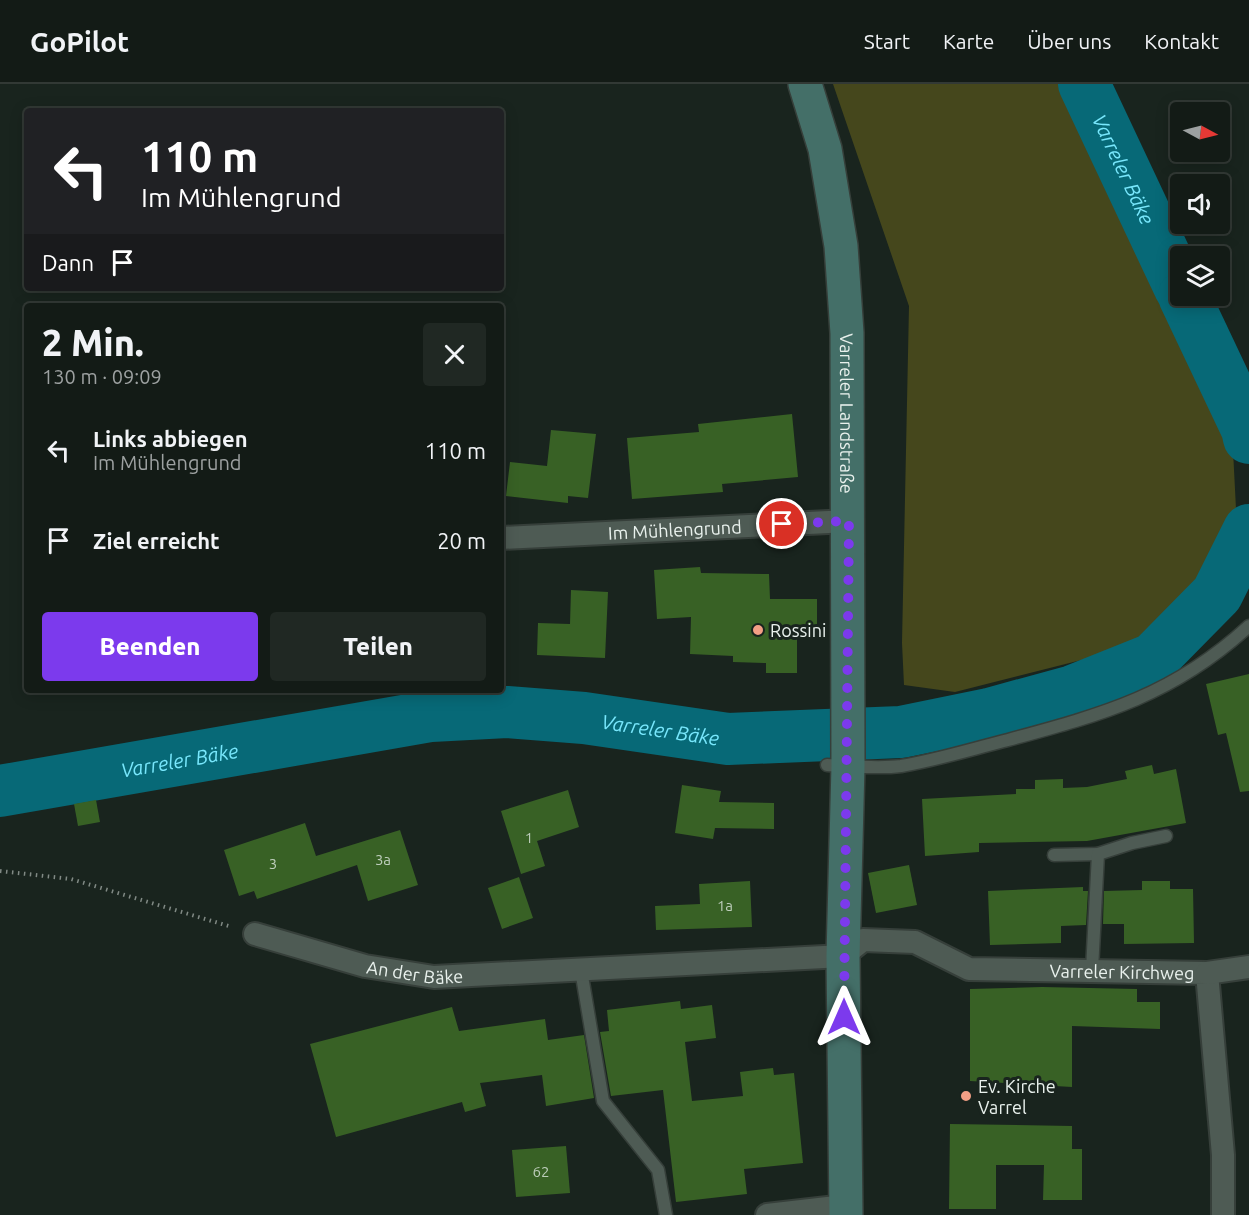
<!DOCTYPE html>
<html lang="de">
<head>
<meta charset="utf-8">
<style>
  :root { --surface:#131b16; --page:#202823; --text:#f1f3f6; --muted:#9da1a1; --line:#323935; --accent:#7c3aed }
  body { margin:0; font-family:Ubuntu,sans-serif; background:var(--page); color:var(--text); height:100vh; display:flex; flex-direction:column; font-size:22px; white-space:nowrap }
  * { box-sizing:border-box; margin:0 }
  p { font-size:20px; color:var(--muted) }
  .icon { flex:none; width:33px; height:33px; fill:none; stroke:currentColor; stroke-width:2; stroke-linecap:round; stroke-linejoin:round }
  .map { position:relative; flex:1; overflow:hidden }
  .drawer { position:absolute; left:24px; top:219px; width:480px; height:390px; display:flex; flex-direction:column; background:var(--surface); border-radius:6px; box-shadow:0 3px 15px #0003,0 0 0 2px var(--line) }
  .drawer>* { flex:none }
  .guide { position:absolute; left:24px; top:24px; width:480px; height:183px; border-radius:6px; box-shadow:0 3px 15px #0003,0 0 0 2px var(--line); background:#202124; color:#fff; overflow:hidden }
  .needle { width:39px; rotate:97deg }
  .controls { position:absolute; left:1170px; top:18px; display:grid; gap:12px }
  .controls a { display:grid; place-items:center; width:60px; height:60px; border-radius:6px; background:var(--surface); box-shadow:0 3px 15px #0003,0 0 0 2px var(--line); font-size:30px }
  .pin { position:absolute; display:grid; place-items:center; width:51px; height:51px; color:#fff; margin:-26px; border:3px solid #fff; border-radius:50%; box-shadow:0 2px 6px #0007 }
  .me { position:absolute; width:66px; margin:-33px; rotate:0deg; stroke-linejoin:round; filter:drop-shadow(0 0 4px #0008) }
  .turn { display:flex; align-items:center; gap:21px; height:126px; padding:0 18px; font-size:27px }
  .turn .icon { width:78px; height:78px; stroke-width:2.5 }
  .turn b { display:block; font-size:42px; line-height:51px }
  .then { display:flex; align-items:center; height:57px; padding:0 18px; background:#0003; gap:12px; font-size:22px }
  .round { display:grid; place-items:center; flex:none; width:63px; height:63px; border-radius:6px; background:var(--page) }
  .overview { display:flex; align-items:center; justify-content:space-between; height:102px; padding:0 18px }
  h1 { font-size:36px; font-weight:800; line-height:45px }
  .primary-button { display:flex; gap:12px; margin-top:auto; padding:12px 18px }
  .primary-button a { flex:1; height:69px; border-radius:6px; background:var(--accent); color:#fff; font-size:24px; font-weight:800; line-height:69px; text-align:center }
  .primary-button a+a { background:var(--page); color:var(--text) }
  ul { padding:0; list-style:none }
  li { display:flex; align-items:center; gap:18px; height:90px; padding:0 18px }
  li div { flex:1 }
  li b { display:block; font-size:22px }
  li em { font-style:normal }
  header { display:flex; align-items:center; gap:36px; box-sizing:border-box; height:84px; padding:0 30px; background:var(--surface); border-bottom:2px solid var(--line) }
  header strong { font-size:28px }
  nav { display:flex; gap:33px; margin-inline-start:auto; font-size:21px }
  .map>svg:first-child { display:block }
  .green { fill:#45471c }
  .water { fill:#076977 }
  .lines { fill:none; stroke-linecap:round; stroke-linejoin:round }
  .river { stroke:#076977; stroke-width:52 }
  .building { fill:#386125 }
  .service-casing { stroke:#363f3a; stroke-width:15 }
  .minor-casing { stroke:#363f3a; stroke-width:26 }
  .secondary-casing { stroke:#363f3a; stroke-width:36 }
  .path { stroke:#818a85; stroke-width:4; stroke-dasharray:1.5 4.5; stroke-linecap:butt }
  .service { stroke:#4e5b54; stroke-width:12 }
  .minor { stroke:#4e5b54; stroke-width:22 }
  .secondary { stroke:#446f68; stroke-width:33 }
  .route { stroke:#7c3aed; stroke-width:10; stroke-dasharray:0 18 }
  .poi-dot { fill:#f39f85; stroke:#19241e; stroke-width:2 }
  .labels { text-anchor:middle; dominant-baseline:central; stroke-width:6; stroke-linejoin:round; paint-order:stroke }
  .number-label { font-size:15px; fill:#bdcdbb }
  .street-label { font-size:18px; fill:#e9f1ed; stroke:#19241e }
  .poi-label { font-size:18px; fill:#e9f1ed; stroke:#19241e; text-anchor:start }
  .water-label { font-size:20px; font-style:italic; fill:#78e7fc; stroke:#19241e }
</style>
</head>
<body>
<header>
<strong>GoPilot</strong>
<nav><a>Start</a><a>Karte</a><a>Über uns</a><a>Kontakt</a></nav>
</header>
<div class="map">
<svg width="1249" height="1131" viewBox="0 0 1249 1131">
  <rect width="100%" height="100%" fill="#19241e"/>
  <!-- green -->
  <polygon class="green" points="833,0 1060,0 1233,366 1236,425 1185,517 1129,564 955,608 904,601 902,559 909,222"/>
  <!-- water -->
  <polygon class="water" points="121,677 144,681 127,697 0,719 0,698"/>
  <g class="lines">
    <!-- river -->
    <g class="river">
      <path id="s1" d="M1084,0L1180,204"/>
      <polyline points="1184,212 1247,345 1249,354"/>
      <path id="s2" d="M0,707L431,632L507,628L584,634L728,655L901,648L989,630L1073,607L1153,575L1217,510L1249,446"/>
    </g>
  </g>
  <!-- building -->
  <g class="building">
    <polygon points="792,330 798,393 722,400 723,408 632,415 627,354 699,348 698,340"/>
    <polygon points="551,346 596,350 588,414 568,412 568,419 506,412 510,378 547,382"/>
    <polygon points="700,483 701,489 769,490 770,515 817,515 817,551 797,551 797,589 766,589 766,579 733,578 733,572 690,570 691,533 657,535 654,486"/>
    <polygon points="571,506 608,508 605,574 537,571 538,539 570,540"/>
    <polygon points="1249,590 1249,707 1240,708 1226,649 1218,651 1206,600"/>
    <polygon points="1152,681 1154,690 1176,685 1186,739 1087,757 979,759 979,768 925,772 922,715 1016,710 1016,705 1035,705 1035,696 1063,695 1063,704 1087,703 1127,695 1125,687"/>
    <polygon points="682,701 721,707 719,718 774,719 774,745 715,744 713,755 675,749"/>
    <polygon points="568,706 579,743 537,757 545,782 521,790 501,727"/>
    <polygon points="96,716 100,738 78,742 74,720"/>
    <polygon points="305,739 316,772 400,746 418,801 368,817 357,781 257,815 254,807 239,812 224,766"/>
    <polygon points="909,781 917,821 876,829 868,789"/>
    <polygon points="519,793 533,834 502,845 488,804"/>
    <polygon points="750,797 752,843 656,846 655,822 700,820 699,800"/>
    <polygon points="1142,797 1170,797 1170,805 1193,805 1194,859 1124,860 1124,840 1103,840 1104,807 1142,806"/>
    <polygon points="1083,803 1083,807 1088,807 1086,841 1061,842 1061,859 990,861 988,807"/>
    <polygon points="1042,903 1137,905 1137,918 1160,918 1160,945 1072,942 1072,1003 970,997 970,905"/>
    <polygon points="680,917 681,925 712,921 716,954 685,958 692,1017 743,1012 740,988 773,984 774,991 794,989 803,1079 744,1085 747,1110 676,1118 663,1006 611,1012 600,948 609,947 607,926"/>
    <polygon points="452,923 459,947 545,935 548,956 584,951 594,1014 546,1022 542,991 480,999 486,1022 465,1028 462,1018 336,1053 310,960"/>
    <polygon points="950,1040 1072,1042 1072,1065 1082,1065 1082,1116 1043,1116 1044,1081 996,1081 996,1125 949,1125"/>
    <polygon points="566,1062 570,1109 516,1113 512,1066"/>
  </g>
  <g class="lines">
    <!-- service casing -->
    <g class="service-casing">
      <g id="service">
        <path d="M827,681C851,682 877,685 901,682C937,676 972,665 1008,656C1104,630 1174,611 1249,542"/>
        <polyline points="1054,771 1098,770"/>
        <polyline points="581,886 603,1017 658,1086 666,1131"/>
        <polyline points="1092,886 1098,770 1132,759 1166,752"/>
      </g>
    </g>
    <!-- minor casing -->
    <g class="minor-casing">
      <g id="minor">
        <path id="s3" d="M501,454L849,437"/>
        <path id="s4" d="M255,850L365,882L434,893L843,872L863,856L915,858L969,885L1207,889L1223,1071V1131"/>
        <polyline points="1207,889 1249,883"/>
        <polyline points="767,1131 845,1122"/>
      </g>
    </g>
    <!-- secondary casing -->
    <g class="secondary-casing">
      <g id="secondary">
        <path id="s5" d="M805,0L825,65L841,162L847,249L848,682L843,872L846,1131"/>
      </g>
    </g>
    <!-- path -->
    <polyline class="path" points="0,787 71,795 232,843"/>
    <!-- service -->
    <use href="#service" class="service"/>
    <!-- minor -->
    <use href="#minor" class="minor"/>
    <!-- secondary -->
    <use href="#secondary" class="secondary"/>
  </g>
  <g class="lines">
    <!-- route -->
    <polyline class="route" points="782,440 849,437 844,933"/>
  </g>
  <!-- markers -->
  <g class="poi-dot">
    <circle cx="758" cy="546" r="6"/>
    <circle cx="966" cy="1012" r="6"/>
  </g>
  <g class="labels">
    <!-- number labels -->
    <g class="number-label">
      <text x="529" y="753">1</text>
      <text x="383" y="775">3a</text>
      <text x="273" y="779">3</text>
      <text x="725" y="821">1a</text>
      <text x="541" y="1087">62</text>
    </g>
    <!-- street labels -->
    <g class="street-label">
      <text stroke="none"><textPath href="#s5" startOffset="334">Varreler Landstraße</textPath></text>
      <text stroke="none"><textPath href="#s3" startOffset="174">Im Mühlengrund</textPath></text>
      <text stroke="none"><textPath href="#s4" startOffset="165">An der Bäke</textPath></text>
      <text stroke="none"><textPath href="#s4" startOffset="885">Varreler Kirchweg</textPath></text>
    </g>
    <!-- poi labels -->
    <g class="poi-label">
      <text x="770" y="546">Rossini</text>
      <text x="978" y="1002">Ev. Kirche<tspan x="978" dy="21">Varrel</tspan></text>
    </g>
    <!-- water labels -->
    <g class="water-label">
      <text stroke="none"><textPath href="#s1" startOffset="94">Varreler Bäke</textPath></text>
      <text stroke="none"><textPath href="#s2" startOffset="668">Varreler Bäke</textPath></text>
      <text stroke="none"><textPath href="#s2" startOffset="182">Varreler Bäke</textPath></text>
    </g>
  </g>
</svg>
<div class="controls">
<a><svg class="needle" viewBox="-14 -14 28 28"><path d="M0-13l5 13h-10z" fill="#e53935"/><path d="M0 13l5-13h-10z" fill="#9da1a1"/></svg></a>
<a><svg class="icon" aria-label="sound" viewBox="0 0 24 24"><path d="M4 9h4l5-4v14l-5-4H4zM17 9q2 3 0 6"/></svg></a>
<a><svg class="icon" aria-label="layers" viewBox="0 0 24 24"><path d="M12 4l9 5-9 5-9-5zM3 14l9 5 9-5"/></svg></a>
</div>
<div class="pin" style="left:782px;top:440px;background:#d93025"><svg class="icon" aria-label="arrive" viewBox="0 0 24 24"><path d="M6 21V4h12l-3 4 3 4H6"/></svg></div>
<svg class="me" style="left:844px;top:933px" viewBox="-20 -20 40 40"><path d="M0-17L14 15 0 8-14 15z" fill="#7c3aed" stroke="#fff" stroke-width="4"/></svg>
<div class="guide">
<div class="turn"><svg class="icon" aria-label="left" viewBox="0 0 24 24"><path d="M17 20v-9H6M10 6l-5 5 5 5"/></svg><div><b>110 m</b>Im Mühlengrund</div></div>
<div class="then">Dann<svg class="icon" aria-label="arrive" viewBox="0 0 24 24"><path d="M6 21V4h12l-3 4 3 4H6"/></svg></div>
</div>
<section class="drawer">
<div class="overview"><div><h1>2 Min.</h1><p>130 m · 09:09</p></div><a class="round"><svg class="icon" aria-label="close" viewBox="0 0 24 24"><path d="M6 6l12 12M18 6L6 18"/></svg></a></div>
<ul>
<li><svg class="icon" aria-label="left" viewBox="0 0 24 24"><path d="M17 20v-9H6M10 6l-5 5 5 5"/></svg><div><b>Links abbiegen</b><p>Im Mühlengrund</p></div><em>110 m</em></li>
<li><svg class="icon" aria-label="arrive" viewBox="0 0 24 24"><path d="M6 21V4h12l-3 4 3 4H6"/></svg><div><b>Ziel erreicht</b></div><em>20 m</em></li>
</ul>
<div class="primary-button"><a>Beenden</a><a>Teilen</a></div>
</section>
</div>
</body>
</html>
